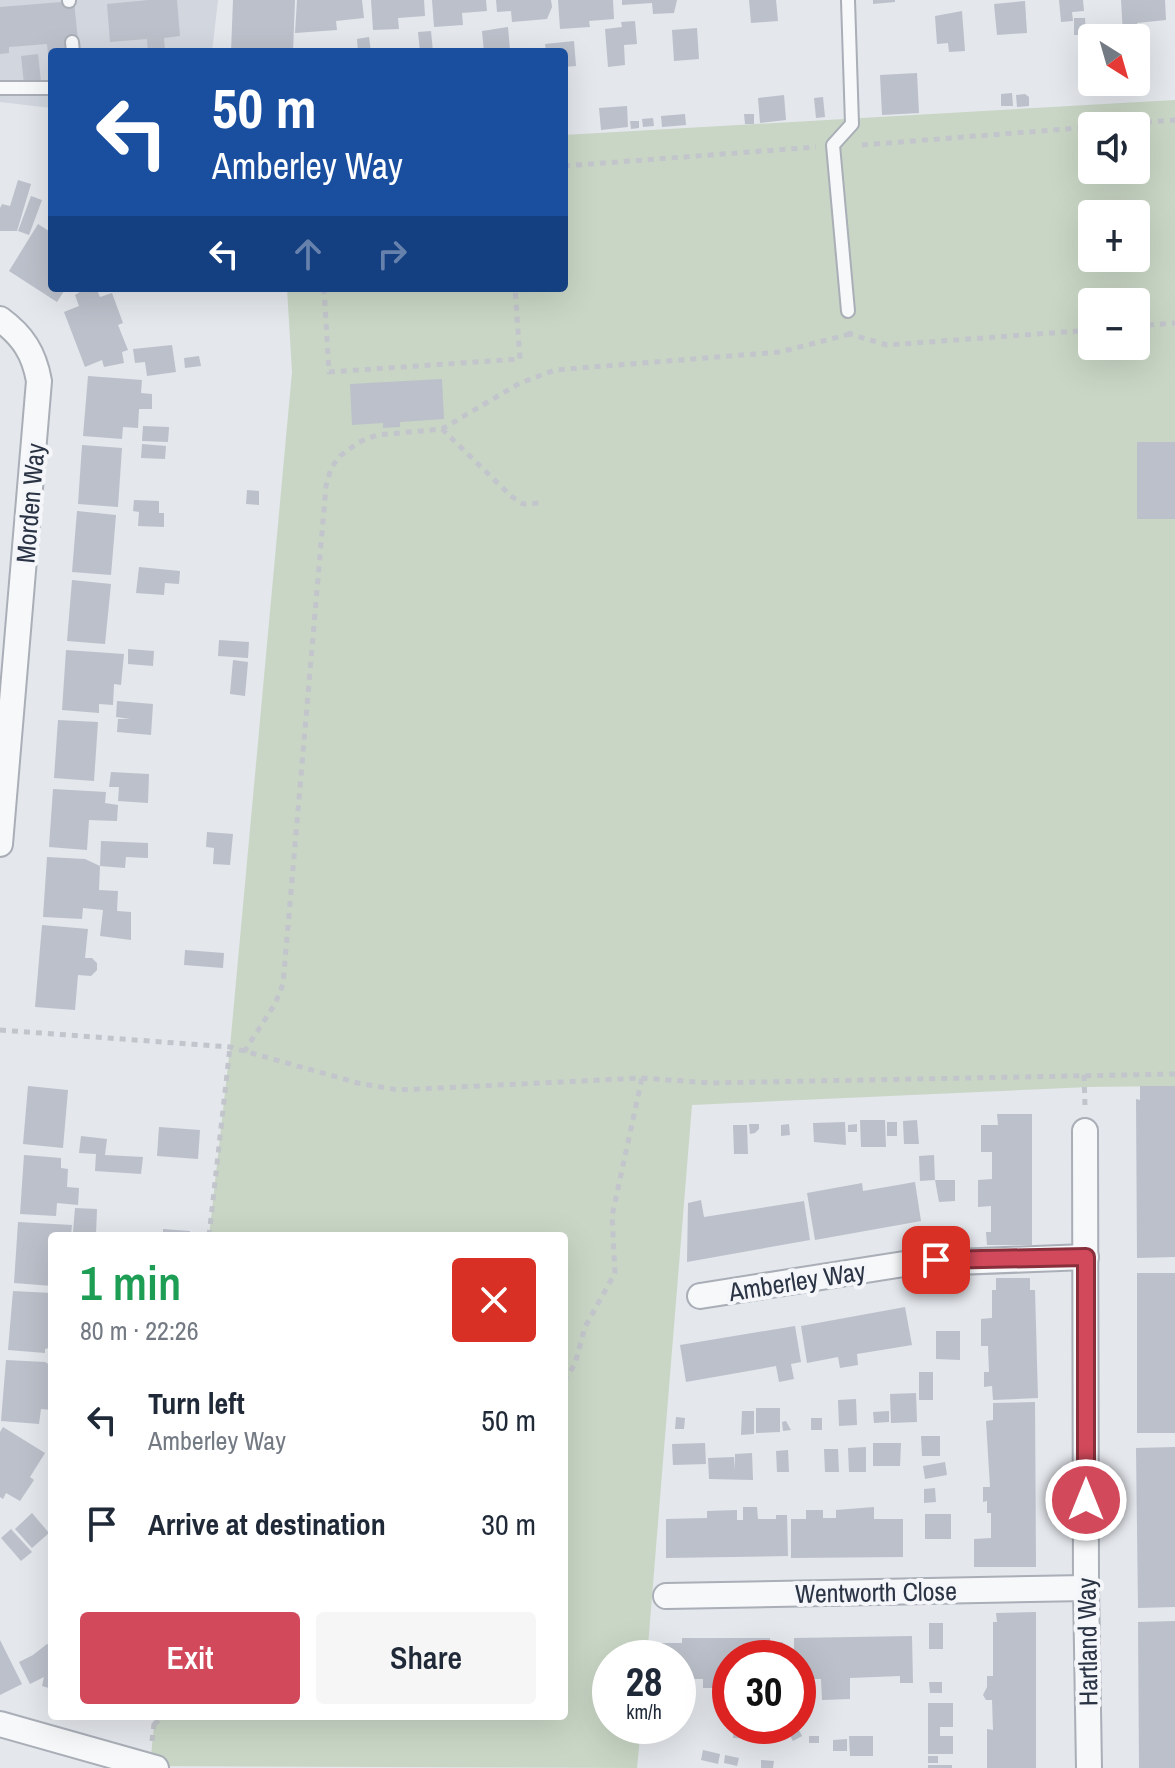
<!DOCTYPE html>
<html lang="en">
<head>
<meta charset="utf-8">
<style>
  :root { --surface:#fff; --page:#f6f6f7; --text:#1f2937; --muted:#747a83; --accent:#d1495b }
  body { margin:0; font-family:"Archivo Narrow",sans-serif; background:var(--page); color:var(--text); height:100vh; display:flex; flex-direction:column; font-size:30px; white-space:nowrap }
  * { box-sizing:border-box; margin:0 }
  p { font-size:26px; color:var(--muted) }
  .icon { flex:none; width:44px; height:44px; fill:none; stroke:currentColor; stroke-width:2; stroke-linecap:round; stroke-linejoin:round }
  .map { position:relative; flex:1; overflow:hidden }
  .sheet { position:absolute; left:48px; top:1232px; width:520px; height:488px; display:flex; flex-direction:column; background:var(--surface); border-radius:8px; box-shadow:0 8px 32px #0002 }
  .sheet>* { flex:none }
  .top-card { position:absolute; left:48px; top:48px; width:520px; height:244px; border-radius:8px; box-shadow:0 8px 32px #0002; background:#1a4fa0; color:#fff; overflow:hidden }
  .needle { width:52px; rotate:143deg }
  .controls { position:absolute; left:1078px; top:24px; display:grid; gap:16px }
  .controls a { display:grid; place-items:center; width:72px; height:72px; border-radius:8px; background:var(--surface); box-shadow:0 8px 32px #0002; font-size:40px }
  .speed { position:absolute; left:592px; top:1640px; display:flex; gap:16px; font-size:40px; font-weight:700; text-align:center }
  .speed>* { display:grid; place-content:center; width:104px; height:104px; border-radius:50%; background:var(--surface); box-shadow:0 8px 32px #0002; line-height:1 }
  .speed small { font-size:20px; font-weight:400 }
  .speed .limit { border:12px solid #d22; background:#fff; color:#111 }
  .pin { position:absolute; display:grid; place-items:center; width:68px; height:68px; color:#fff; margin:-34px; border-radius:16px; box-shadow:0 4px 12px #0006 }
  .me { position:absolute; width:88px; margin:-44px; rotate:0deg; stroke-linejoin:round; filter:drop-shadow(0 0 6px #0008) }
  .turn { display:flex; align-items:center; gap:28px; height:168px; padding:0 32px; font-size:36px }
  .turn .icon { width:104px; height:104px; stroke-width:2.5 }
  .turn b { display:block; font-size:56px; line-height:68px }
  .lanes { display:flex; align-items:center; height:76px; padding:0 32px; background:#0003; justify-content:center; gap:40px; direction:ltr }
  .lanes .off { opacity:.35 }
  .round { display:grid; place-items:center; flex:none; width:84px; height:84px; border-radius:8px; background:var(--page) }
  .head { display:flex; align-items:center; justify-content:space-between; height:136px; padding:0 32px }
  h1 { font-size:48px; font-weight:600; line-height:60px; color:#1e9e55 }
  .button { display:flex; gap:16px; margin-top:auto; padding:16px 32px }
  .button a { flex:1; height:92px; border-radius:8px; background:var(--accent); color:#fff; font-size:32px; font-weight:600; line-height:92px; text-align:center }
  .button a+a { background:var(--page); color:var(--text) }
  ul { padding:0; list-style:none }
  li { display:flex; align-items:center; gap:24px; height:104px; padding:0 32px }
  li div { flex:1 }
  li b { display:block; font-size:30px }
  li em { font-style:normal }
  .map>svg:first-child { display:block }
  .built { fill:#d2d6de }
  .green { fill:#c9d6c5; fill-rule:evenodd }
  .building { fill:#bbc0ca }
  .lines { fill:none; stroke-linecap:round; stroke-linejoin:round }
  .lane-casing { stroke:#a9aeb7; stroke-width:16 }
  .street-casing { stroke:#a9aeb7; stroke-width:28 }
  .path { stroke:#c2c5cb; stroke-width:5; stroke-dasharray:6 6; stroke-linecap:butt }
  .lane { stroke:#f7f8fa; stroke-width:12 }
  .street { stroke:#f7f8fa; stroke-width:24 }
  .route-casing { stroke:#882f3b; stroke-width:20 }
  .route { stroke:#d1495b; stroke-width:14 }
  .labels { text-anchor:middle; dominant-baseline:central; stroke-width:8; stroke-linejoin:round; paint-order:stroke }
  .street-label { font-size:26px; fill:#2b3445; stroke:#f4f6f9 }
</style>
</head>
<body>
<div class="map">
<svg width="1175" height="1768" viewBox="0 0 1175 1768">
  <rect width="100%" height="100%" fill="#e4e7ec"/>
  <!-- built -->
  <polygon class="built" points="0,0 218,0 212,52 52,52 52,108 0,102"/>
  <!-- green -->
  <path class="green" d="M1175,100V1086L1089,1087L692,1105L647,1658H610V1726H641L637,1768L150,1766L155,1716H564V1236H209L230,1047L292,372L287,288H564V135ZM1092,126H1136V170H1092ZM1092,214H1136V258H1092ZM1092,302H1136V346H1092Z"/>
  <!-- building -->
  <g class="building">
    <polygon points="149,0 177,0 180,36 164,38 165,52 148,52 147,39 110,42 107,4"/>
    <polygon points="233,0 295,0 293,52 231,52"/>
    <polygon points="297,0 362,0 364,18 336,21 337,30 295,33"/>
    <polygon points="371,0 424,0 425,16 398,18 399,29 373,30"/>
    <polygon points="432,0 486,0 487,11 462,13 463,25 434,27"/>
    <polygon points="496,0 551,0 552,7 547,19 512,22 511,11 497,12"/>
    <polygon points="558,0 613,0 614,19 589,21 590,27 560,29"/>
    <polygon points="622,0 677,0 674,13 653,14 652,3 622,5"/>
    <polygon points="749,0 776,0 778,21 751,23"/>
    <polygon points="873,0 895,0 895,2 873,4"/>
    <polygon points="1059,0 1083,0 1084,11 1072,12 1073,21 1061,22"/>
    <polygon points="1121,0 1165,0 1166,20 1137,23 1138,33 1123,34"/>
    <polygon points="74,1 78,41 65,43 66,52 52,52 52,72 50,72 47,44 9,47 9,53 0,54 0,7"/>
    <polygon points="1025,1 1027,33 997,35 994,4"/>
    <polygon points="962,11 965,51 949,52 948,43 937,44 935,16"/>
    <polygon points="1074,18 1085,18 1086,35 1074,35"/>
    <polygon points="635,21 637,44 624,45 625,65 608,67 605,29 622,27 621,22"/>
    <polygon points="508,27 510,50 484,52 482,31"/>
    <polygon points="697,28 699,59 674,61 672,30"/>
    <polygon points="431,31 433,52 420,52 418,32"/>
    <polygon points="369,37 371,52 358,52 357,39"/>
    <polygon points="574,41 576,66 564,67 564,52 546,52 545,44"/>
    <polygon points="38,54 41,82 24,84 21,56"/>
    <polygon points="917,73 919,113 882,115 880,75"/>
    <polygon points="1012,93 1013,106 1001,106 1001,94"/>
    <polygon points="1025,94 1029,97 1029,106 1017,107 1016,95"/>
    <polygon points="784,95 786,120 760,123 758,98"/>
    <polygon points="823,97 825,117 816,118 814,98"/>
    <polygon points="627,106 628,127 601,130 599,108"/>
    <polygon points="685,114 686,125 662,127 661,116"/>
    <polygon points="744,114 754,114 754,124 745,124"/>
    <polygon points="653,118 654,126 643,127 642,119"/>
    <polygon points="630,121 639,121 639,128 631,129"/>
    <polygon points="18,180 31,184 17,231 0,231 0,208 2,204 10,206"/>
    <polygon points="31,196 42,200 29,235 18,231"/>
    <polygon points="38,224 52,233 52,288 66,288 57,302 9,271"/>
    <polygon points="86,288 96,288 100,297 112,293 123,323 118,325 128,350 122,352 124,363 104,367 102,360 85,367 64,312 79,306 75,295"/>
    <polygon points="172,345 176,372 147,376 145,362 135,363 133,349"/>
    <polygon points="199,356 201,366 185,368 184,358"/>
    <polygon points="88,376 142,380 141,393 152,394 152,409 139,409 138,428 123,427 122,439 83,436"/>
    <polygon points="442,379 444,419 400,422 400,427 383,428 383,423 352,425 350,384"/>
    <polygon points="143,426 169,427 168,442 142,441"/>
    <rect x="1137" y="442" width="38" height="77"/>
    <polygon points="142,444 166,446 165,459 141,458"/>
    <polygon points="82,445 122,448 118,507 78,504"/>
    <polygon points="247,490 259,491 259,505 246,504"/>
    <polygon points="134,500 159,501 159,513 164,513 164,527 138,526 139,512 133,511"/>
    <polygon points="77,511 116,515 111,575 72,572"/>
    <polygon points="139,567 180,571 179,584 165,583 164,595 136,593"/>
    <polygon points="72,580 111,584 105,644 67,641"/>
    <polygon points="219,640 249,642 248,658 218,656"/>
    <polygon points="128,649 154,651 153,666 128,664"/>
    <polygon points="66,650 124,654 121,685 114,684 113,705 99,704 99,713 62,710"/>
    <polygon points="233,660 248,662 245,696 230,694"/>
    <polygon points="117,701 153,704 151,735 117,732 118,719 130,719 116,717"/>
    <polygon points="58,720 98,722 94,781 54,778"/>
    <polygon points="111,772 149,774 148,803 118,801 119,787 109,787"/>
    <polygon points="53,789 106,792 105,803 118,805 117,821 89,820 87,850 49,847"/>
    <polygon points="207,832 233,834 230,865 213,864 214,848 206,847"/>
    <polygon points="101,841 148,843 148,858 126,857 125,868 100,866"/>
    <polygon points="47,857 85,859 100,866 99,890 118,891 117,911 131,912 131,940 100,936 103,910 83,908 82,919 43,917"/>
    <polygon points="42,925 88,929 85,958 92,958 97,963 97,970 91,976 78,975 75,1010 35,1007"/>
    <polygon points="185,950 224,953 223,968 184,965"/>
    <polygon points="28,1086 68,1090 63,1148 23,1144"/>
    <polygon points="1140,1086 1175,1086 1175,1257 1137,1258 1136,1099 1140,1100"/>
    <polygon points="997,1114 1032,1114 1032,1245 987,1245 986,1232 991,1232 991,1206 978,1207 978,1180 992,1179 992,1152 981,1152 981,1125 998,1125"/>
    <polygon points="860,1120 885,1120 886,1147 861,1147"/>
    <polygon points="917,1120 919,1144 904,1144 903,1121"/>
    <polygon points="845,1122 846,1145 814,1142 813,1123"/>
    <rect x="887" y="1122" width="10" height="14"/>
    <polygon points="749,1124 759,1124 759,1129 755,1133 750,1134"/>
    <polygon points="789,1124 790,1135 781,1136 781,1125"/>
    <polygon points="857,1124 857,1132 848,1132 848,1125"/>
    <polygon points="733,1125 747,1125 748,1154 734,1154"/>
    <polygon points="159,1127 200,1130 198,1159 157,1156"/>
    <polygon points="81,1136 107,1139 105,1155 143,1157 141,1174 95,1171 96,1154 79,1153"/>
    <polygon points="24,1155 61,1158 61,1168 68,1169 67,1187 79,1188 78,1205 57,1203 56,1216 20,1214"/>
    <polygon points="934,1155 935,1180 955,1180 955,1201 939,1202 935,1180 920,1181 919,1156"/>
    <polygon points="915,1182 921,1221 815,1240 807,1193 862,1183 863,1191"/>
    <polygon points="701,1200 704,1217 804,1201 810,1240 687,1262 688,1203"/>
    <polygon points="75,1208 97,1209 96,1234 73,1232"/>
    <polygon points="18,1222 72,1225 71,1236 52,1236 52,1286 14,1283"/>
    <polygon points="163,1229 190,1231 190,1236 163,1236"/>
    <rect x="1137" y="1273" width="38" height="160"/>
    <polygon points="996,1278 1030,1278 1030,1290 1035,1290 1038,1398 993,1400 992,1386 984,1387 984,1372 989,1372 988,1346 981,1346 981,1319 992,1318 992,1290 996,1290"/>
    <polygon points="13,1291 52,1293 52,1347 45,1349 45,1353 8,1350"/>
    <polygon points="905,1307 912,1345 857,1354 858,1365 840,1368 838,1357 807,1363 801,1326"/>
    <polygon points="795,1326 801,1362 791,1364 794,1379 779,1382 776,1366 686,1382 680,1345"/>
    <polygon points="936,1331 960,1331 960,1360 936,1359"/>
    <polygon points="6,1360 45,1362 52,1366 52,1410 41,1409 39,1424 1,1421"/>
    <rect x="919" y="1372" width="14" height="28"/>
    <polygon points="916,1393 917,1422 891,1423 890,1394"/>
    <polygon points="856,1399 857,1425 839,1426 838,1400"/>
    <polygon points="1035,1402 1036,1567 974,1567 974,1539 991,1538 991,1513 987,1513 987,1501 983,1502 983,1487 990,1487 986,1421 993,1420 993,1403"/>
    <polygon points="756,1408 780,1408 780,1432 756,1433"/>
    <polygon points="742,1411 754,1411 754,1434 741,1435"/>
    <polygon points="889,1411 889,1422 874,1423 873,1412"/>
    <polygon points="676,1417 685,1418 684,1429 675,1429"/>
    <rect x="811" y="1418" width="11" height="12"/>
    <polygon points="786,1421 791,1430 783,1431 782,1422"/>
    <polygon points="3,1427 45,1453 30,1477 34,1480 20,1501 6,1493 3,1499 0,1497 0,1432"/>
    <polygon points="921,1436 940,1436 940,1456 922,1456"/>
    <polygon points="705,1443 706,1464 673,1465 672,1444"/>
    <polygon points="873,1443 901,1443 900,1466 873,1466"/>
    <polygon points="866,1447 866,1472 849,1472 848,1448"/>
    <polygon points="1175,1447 1175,1607 1138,1608 1136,1448"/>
    <polygon points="824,1449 838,1449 839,1472 825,1472"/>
    <polygon points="788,1450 789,1472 777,1472 776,1451"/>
    <polygon points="752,1453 753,1480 709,1479 708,1458 734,1457 735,1471 735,1454"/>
    <polygon points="945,1462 947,1475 925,1479 923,1466"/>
    <polygon points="935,1488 936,1502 924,1503 924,1489"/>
    <polygon points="743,1507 757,1507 758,1519 776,1519 776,1515 787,1515 788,1556 666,1558 666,1519 707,1518 707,1511 737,1510 737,1520 743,1520"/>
    <polygon points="874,1507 874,1519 903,1519 903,1557 791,1558 791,1519 806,1519 806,1510 823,1510 823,1518 836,1518 836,1510"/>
    <polygon points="32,1513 49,1533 32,1548 15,1529"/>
    <rect x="925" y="1514" width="26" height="25"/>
    <polygon points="11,1529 32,1552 21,1561 1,1538"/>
    <polygon points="1036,1612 1036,1768 987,1768 987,1729 993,1730 992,1700 986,1700 983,1695 987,1687 987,1676 993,1676 993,1622 997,1622 996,1613"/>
    <polygon points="1175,1621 1175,1768 1139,1768 1138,1622"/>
    <rect x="929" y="1623" width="14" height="26"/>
    <polygon points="912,1636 913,1683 900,1683 900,1676 850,1678 850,1699 822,1700 821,1679 798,1679 798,1658 794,1658 794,1638"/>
    <polygon points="682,1638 770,1638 770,1642 783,1642 783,1658 730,1658 730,1688 703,1688 703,1679 678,1679 678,1658 658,1658 657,1643 682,1643"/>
    <polygon points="0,1640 22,1684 0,1695"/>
    <polygon points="47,1644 52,1646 52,1689 42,1686 44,1677 30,1684 19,1662 33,1655"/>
    <polygon points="929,1682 942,1682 942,1693 930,1693"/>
    <polygon points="928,1703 953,1703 953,1727 940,1727 940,1736 953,1736 953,1754 928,1754"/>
    <polygon points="734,1726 757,1726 756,1739 733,1738"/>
    <polygon points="776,1726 789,1726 788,1736 775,1735"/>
    <polygon points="799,1730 802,1736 793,1741 790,1736"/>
    <rect x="809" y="1736" width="10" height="7"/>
    <polygon points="849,1736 873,1736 873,1756 850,1756"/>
    <polygon points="847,1739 847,1751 833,1751 833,1740"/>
    <polygon points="703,1750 720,1754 718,1764 701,1760"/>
    <polygon points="725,1755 739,1758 737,1766 724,1763"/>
    <rect x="928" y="1756" width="10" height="7"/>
    <polygon points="761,1760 774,1761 773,1768 761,1768"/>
    <rect x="928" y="1765" width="24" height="3"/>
  </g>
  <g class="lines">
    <!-- lane casing -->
    <g class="lane-casing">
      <g id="lane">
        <polyline points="69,0 69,1"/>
        <polyline points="848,0 852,124 833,145 848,311"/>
        <polyline points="72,42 73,52"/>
        <polyline points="0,88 52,88"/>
      </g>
    </g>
    <!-- street casing -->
    <g class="street-casing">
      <g id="street">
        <path d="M0,319C23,336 34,353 39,381L0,844"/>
        <polyline points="1085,1131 1086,1588 1089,1768"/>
        <polyline points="700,1296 904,1264 1086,1257"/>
        <polyline points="666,1596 1086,1588"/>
        <polyline points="0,1724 156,1768"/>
      </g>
    </g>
    <!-- path -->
    <g class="path">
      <polyline points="1098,126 1175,120"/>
      <polyline points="862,145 1092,127"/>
      <polyline points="564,166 816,147"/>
      <polyline points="324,288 329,372 520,359 515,288"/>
      <polyline points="1136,326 1175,323"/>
      <polyline points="850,331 850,334 887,345 1092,330"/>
      <polyline points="442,429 511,496 523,504 539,503"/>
      <polyline points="0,1030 230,1047 358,1083 398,1090 642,1078 710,1083 1175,1074"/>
      <polyline points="244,1052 275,1004 283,984 326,486 331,468 340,456 359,442 377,435 442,429 520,383 555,370 780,352 850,334"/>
      <polyline points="1084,1075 1085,1106"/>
      <polyline points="209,1236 230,1047"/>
      <polyline points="564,1381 575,1364 585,1327 615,1273 612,1216 642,1078"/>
      <polyline points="154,1724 165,1716"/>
      <polyline points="152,1741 155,1716"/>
    </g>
    <!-- lane -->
    <use href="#lane" class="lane"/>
    <!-- street -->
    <use href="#street" class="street"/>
  </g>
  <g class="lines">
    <!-- route casing -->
    <g class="route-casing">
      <polyline id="route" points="936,1260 1086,1257 1086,1500"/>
    </g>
    <!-- route -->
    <use href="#route" class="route"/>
  </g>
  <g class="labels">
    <!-- street labels -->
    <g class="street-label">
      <text transform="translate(30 503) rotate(-85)">Morden Way</text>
      <text transform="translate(797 1281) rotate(-9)">Amberley Way</text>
      <text transform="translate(876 1592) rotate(-1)">Wentworth Close</text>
      <text transform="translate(1087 1642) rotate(-91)">Hartland Way</text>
    </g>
  </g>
</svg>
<div class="controls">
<a><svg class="needle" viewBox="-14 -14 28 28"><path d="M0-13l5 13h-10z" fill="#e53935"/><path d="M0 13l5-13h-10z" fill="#747a83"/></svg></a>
<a><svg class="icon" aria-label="sound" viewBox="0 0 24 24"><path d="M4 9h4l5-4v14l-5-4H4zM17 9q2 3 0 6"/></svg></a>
<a>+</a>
<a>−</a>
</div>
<div class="speed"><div>28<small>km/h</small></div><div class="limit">30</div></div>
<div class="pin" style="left:936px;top:1260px;background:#d93025"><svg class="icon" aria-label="arrive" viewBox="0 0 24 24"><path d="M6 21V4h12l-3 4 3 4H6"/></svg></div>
<svg class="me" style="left:1086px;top:1500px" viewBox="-20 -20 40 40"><circle r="17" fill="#d1495b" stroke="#fff" stroke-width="3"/><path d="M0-11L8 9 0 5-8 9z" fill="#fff"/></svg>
<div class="top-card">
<div class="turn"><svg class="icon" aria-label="left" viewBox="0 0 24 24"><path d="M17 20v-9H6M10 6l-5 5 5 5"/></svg><div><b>50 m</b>Amberley Way</div></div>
<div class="lanes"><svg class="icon" aria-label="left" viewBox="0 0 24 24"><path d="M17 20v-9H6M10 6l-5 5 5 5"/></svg><svg class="icon off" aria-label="ahead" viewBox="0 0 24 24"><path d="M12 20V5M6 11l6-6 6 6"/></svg><svg class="icon off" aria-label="right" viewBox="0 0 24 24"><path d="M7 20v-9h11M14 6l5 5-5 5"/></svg></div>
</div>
<section class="sheet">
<div class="head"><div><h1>1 min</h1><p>80 m · 22:26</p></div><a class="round" style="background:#d93025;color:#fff"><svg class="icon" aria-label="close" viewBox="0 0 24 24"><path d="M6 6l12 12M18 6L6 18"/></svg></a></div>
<ul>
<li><svg class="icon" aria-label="left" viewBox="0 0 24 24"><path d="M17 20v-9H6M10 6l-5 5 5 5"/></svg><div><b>Turn left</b><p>Amberley Way</p></div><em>50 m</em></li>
<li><svg class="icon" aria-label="arrive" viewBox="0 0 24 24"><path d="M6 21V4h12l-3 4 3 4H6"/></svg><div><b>Arrive at destination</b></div><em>30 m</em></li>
</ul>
<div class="button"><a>Exit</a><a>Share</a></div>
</section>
</div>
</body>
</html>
